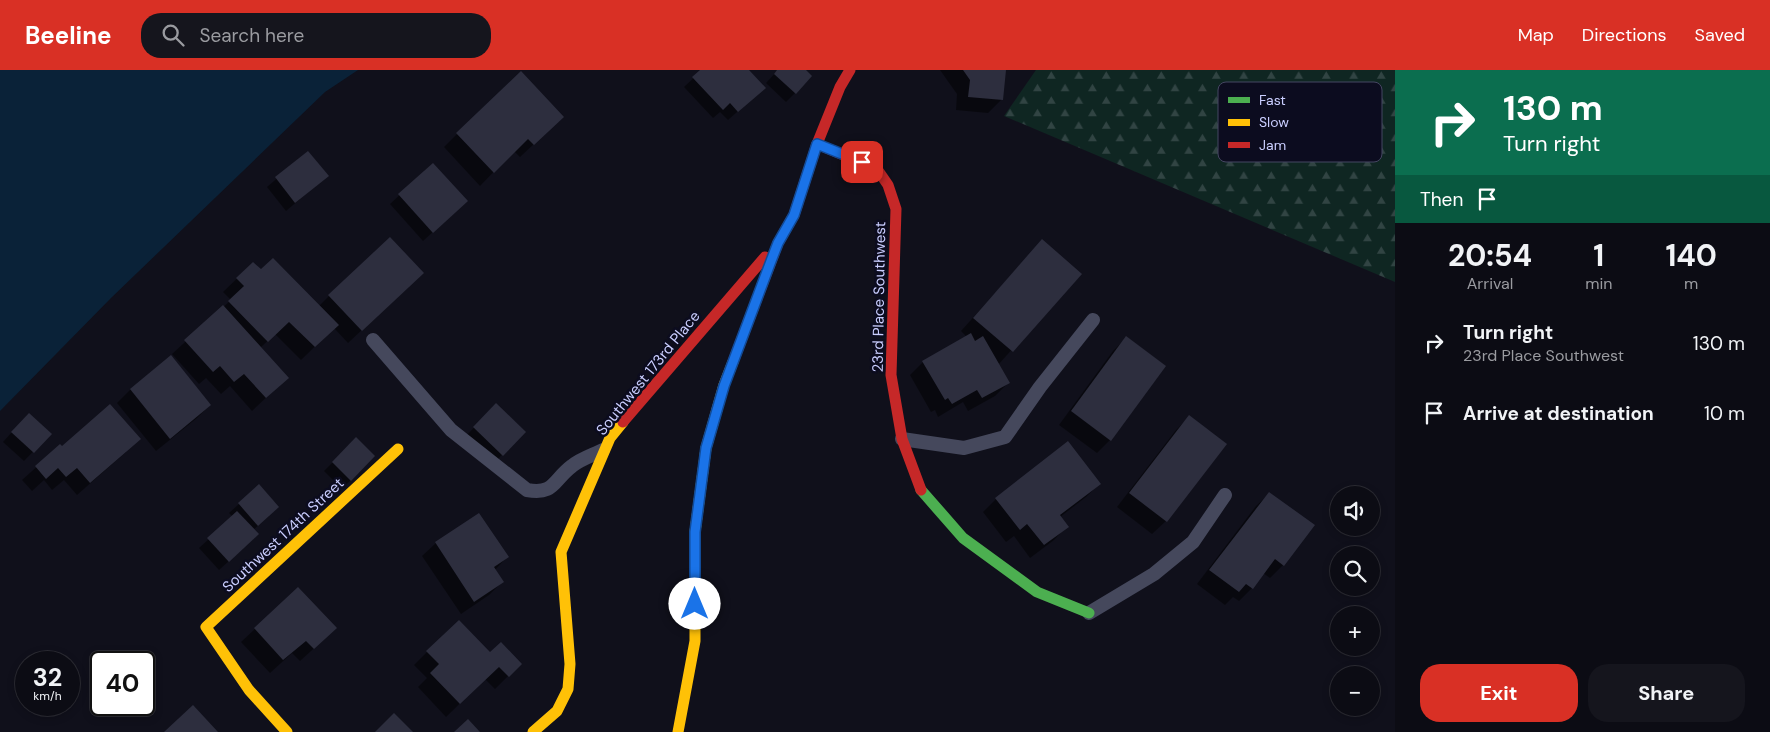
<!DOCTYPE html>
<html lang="en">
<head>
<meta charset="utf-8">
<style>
  :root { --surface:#0c0c14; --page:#15151d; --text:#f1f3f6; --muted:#9a9ba0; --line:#2c2c34; --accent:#d93025 }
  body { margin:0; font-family:"DM Sans",sans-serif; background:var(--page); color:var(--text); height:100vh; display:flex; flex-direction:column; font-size:19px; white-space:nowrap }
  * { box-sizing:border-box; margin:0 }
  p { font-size:16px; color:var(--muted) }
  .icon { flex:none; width:28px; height:28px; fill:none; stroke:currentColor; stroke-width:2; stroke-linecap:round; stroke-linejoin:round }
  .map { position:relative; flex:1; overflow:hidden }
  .panel { display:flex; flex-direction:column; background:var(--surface); width:375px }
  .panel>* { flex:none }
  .banner { background:#0b6e4f; color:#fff; overflow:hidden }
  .tools { position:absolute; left:1330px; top:416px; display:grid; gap:10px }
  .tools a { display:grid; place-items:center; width:50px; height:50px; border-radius:50%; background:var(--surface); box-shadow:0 2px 8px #0003,0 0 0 1px var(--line); font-size:25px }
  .speed { position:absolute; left:15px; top:581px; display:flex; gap:10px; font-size:25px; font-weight:700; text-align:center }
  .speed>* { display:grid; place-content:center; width:65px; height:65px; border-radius:50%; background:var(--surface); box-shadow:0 2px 8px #0003,0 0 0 1px var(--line); line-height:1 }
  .speed small { font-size:12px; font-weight:400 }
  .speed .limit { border:2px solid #111; border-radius:8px; background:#fff; color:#111 }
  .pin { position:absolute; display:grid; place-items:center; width:42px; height:42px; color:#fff; margin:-21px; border-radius:10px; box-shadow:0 2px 8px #0006 }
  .me { position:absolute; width:55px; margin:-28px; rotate:0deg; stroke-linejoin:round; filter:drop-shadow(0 0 4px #0008) }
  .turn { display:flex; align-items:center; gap:18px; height:105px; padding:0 25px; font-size:22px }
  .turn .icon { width:65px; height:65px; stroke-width:2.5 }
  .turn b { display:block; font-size:35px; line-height:42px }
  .then { display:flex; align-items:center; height:48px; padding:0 25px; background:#0003; gap:10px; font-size:19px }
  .eta { display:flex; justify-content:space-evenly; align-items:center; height:85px; text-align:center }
  .eta b { font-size:30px; font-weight:700; line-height:35px }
  .cta { display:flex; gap:10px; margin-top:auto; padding:10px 25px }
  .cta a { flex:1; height:58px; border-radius:20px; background:var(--accent); color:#fff; font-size:20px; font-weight:700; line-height:58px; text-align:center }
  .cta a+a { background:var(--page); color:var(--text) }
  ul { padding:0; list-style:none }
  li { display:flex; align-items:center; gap:15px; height:70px; padding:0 25px }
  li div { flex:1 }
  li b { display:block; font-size:19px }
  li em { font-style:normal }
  header { display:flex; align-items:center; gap:30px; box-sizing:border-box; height:70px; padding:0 25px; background:var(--accent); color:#fff }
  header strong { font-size:24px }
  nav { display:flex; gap:28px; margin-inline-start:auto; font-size:18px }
  .search { width:350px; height:45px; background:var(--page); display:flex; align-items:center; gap:12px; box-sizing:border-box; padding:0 18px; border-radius:20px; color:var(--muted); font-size:19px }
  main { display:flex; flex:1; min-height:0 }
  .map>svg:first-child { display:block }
  .forest { fill:url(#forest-firs) }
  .water { fill:#0a2238 }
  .shadow { fill:#0007 }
  .building { fill:#2d2e3e }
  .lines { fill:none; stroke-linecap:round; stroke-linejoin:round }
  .lane { stroke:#45485c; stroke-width:14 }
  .fast { stroke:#4caf50; stroke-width:11 }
  .slow { stroke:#ffc107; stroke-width:11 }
  .jam { stroke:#c62828; stroke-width:11 }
  .route-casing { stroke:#114b97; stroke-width:12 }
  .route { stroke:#1a73e8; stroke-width:9 }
  .labels { text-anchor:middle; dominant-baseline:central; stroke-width:5; stroke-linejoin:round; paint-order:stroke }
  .street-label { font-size:15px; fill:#caceff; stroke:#0c0c1f }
  .key { fill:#0c0c1f; stroke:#454662; stroke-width:1 }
  .key-label { font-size:14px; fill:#caceff }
</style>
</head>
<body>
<header>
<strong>Beeline</strong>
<div class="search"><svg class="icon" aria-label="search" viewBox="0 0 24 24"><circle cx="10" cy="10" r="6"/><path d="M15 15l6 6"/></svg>Search here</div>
<nav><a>Map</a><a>Directions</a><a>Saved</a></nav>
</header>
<main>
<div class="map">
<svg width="1395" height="662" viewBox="0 0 1395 662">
  <defs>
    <pattern id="forest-firs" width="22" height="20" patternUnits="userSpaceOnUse" patternTransform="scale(1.25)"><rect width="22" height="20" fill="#0f2622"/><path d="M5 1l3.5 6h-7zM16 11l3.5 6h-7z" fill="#314443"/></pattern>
  </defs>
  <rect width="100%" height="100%" fill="#10101b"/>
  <!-- forest -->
  <polygon class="forest" points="1036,0 1395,0 1395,212 1004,46"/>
  <!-- water -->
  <polygon class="water" points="0,0 358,0 325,22 111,228 0,341"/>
  <!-- shadow -->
  <g class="shadow">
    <polygon points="702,0 747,0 755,26 728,50 720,42 713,48 684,17"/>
    <polygon points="778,0 805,0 795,23 786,32 766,13"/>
    <polygon points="940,0 1004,0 1001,30 988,43 956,40 957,24"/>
    <polygon points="549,60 520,87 514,81 480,116 444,77 457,64"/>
    <polygon points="308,82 327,106 286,141 267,117"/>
    <polygon points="432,95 457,140 423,171 390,134"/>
    <polygon points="1042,171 1080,204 998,295 1009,312 995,326 968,341 963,332 938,347 935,340 931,342 910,305 923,292 967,267 961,261"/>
    <polygon points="253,193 261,201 319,236 329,226 409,216 348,273 334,258 301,290 275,264 260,278 287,308 252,341 230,316 221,324 206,308 199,314 172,284 231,230 223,222"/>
    <polygon points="1126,268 1110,370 1097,383 1059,355 1113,281"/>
    <polygon points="171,287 210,335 197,348 156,381 117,333 130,320"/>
    <polygon points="487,344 524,362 493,394 465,367"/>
    <polygon points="1189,347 1225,374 1166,451 1152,464 1117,437 1176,360"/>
    <polygon points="20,353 50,364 24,391 3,372"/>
    <polygon points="356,369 374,386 342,419 324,401"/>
    <polygon points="60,376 126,382 77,425 64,410 52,420 44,410 32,421 22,410"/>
    <polygon points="1099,414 1086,427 1060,447 1067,456 1054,470 1030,488 1014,466 1006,472 983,442 996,429"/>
    <polygon points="259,416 269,446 253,460 249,473 219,500 199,478 233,447 229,443"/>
    <polygon points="1270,423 1283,495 1270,508 1263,503 1252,518 1239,531 1233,527 1225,535 1197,514 1256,436"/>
    <polygon points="436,473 507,487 495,500 502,512 489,525 461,544 422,486"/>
    <polygon points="298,519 322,571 300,591 292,583 270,603 241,572"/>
    <polygon points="427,582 490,584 520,594 495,619 485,609 446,647 418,617 427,608 414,595"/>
  </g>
  <!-- building -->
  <g class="building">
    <polygon points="700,0 749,0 766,18 738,42 730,33 723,40 692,7"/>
    <polygon points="777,0 806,0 812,6 796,24 774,4"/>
    <polygon points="963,0 1006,0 1003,30 968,27 970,10"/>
    <polygon points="521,1 564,47 534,75 528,69 494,103 456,63"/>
    <polygon points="308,81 329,106 295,133 275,107"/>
    <polygon points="433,93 468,131 433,163 398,124"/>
    <polygon points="390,167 424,203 362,261 328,225"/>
    <polygon points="1042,169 1082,204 1013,282 973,248"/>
    <polygon points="273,188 339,255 315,277 289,252 268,272 228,231 244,216 236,208 253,192 261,199"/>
    <polygon points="223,235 289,308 266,328 244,304 234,312 220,296 213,302 184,270"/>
    <polygon points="971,263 975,271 983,266 1010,313 982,328 977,320 952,334 948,328 945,330 922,291"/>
    <polygon points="1126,266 1166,296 1111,371 1071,341"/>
    <polygon points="171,285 211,335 170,369 130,319"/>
    <polygon points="496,333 526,362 503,386 473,357"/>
    <polygon points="110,334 141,369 90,413 77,398 66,407 58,398 46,409 35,396 60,374 62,376"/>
    <polygon points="29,343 52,364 34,383 11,362"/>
    <polygon points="1189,345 1227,374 1167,452 1129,423"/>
    <polygon points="356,367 375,386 351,411 332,392"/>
    <polygon points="1068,371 1101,414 1060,445 1069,457 1044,475 1027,454 1020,460 995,428"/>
    <polygon points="259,414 279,437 258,456 238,433"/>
    <polygon points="1269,422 1315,455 1284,496 1275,489 1253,519 1246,514 1239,522 1209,500"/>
    <polygon points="237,441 259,464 229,492 207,468"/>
    <polygon points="479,443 509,487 494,497 504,512 474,532 435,472"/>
    <polygon points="298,517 337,558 314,579 306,571 283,590 254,558"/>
    <polygon points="459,550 490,582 501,572 522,594 509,607 499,597 460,634 430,603 439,594 426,581"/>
    <polygon points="193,635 218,662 164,662"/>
    <polygon points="394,643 413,662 375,662"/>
    <polygon points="468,649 480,662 454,662"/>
  </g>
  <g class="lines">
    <!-- lane -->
    <g class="lane">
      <path d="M373,270L451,360L527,420C555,425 553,410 572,396C580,389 593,385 603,380"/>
      <polyline points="902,369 964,378 1005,367 1040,317 1093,250"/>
      <polyline points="1089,543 1154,504 1193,472 1225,425"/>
    </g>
    <!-- fast -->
    <polyline class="fast" points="921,420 963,468 1037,522 1089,543"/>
    <!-- slow -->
    <g class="slow">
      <polyline points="287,662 249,620 206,557 398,379"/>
      <polyline points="533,662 557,641 568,619 570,594 561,482 610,368 623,352"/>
      <polyline points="678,662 695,571 695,462 706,378 724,315 733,292"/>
    </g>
    <!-- jam -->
    <g class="jam">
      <polyline points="817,74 877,99 888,115 896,139 891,305 902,369 921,420"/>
      <polyline points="733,292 778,173 794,145 817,74 840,17 850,0"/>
      <polyline points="623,352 765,187"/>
    </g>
  </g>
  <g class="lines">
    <!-- route casing -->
    <g class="route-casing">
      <polyline id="route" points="695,534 695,462 706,378 724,316 771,191 778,173 794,145 817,74 862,92"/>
    </g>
    <!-- route -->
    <use href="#route" class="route"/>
  </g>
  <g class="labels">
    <!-- street labels -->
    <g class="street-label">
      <text transform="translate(879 227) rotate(-89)">23rd Place Southwest</text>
      <text transform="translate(648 303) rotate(-51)">Southwest 173rd Place</text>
      <text transform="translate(283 465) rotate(-43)">Southwest 174th Street</text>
    </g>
  </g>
  <!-- legend -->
  <rect x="1218" y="12" width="164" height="80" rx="8" class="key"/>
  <rect x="1228" y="27" width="22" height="6" fill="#4caf50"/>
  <rect x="1228" y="49" width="22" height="7" fill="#ffc107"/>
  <rect x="1228" y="72" width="22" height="6" fill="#c62828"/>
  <g class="key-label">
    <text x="1259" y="35">Fast</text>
    <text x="1259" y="57">Slow</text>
    <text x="1259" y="80">Jam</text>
  </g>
</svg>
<div class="tools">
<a><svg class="icon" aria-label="sound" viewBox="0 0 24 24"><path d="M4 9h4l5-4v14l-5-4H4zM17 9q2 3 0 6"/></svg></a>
<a><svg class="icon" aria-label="search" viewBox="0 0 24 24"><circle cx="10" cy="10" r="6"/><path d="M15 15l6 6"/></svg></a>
<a>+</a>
<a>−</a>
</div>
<div class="speed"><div>32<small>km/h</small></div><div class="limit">40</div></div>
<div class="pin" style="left:862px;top:92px;background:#d93025"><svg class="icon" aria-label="arrive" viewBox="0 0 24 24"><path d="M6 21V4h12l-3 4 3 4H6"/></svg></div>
<svg class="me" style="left:695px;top:534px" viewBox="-20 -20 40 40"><circle r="19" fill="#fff"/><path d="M0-13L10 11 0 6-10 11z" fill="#1a73e8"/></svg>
</div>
<section class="panel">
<div class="banner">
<div class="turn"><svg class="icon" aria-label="right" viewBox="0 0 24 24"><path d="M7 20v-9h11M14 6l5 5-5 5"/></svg><div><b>130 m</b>Turn right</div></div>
<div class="then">Then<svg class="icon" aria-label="arrive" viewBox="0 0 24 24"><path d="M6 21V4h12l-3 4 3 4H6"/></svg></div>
</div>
<div class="eta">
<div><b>20:54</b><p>Arrival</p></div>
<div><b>1</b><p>min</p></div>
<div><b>140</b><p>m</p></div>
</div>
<ul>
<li><svg class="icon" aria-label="right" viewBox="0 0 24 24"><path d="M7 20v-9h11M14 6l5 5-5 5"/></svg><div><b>Turn right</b><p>23rd Place Southwest</p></div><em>130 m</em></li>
<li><svg class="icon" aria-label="arrive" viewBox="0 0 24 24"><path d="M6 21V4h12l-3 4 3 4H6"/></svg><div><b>Arrive at destination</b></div><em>10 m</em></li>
</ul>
<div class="cta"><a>Exit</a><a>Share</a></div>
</section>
</main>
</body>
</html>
